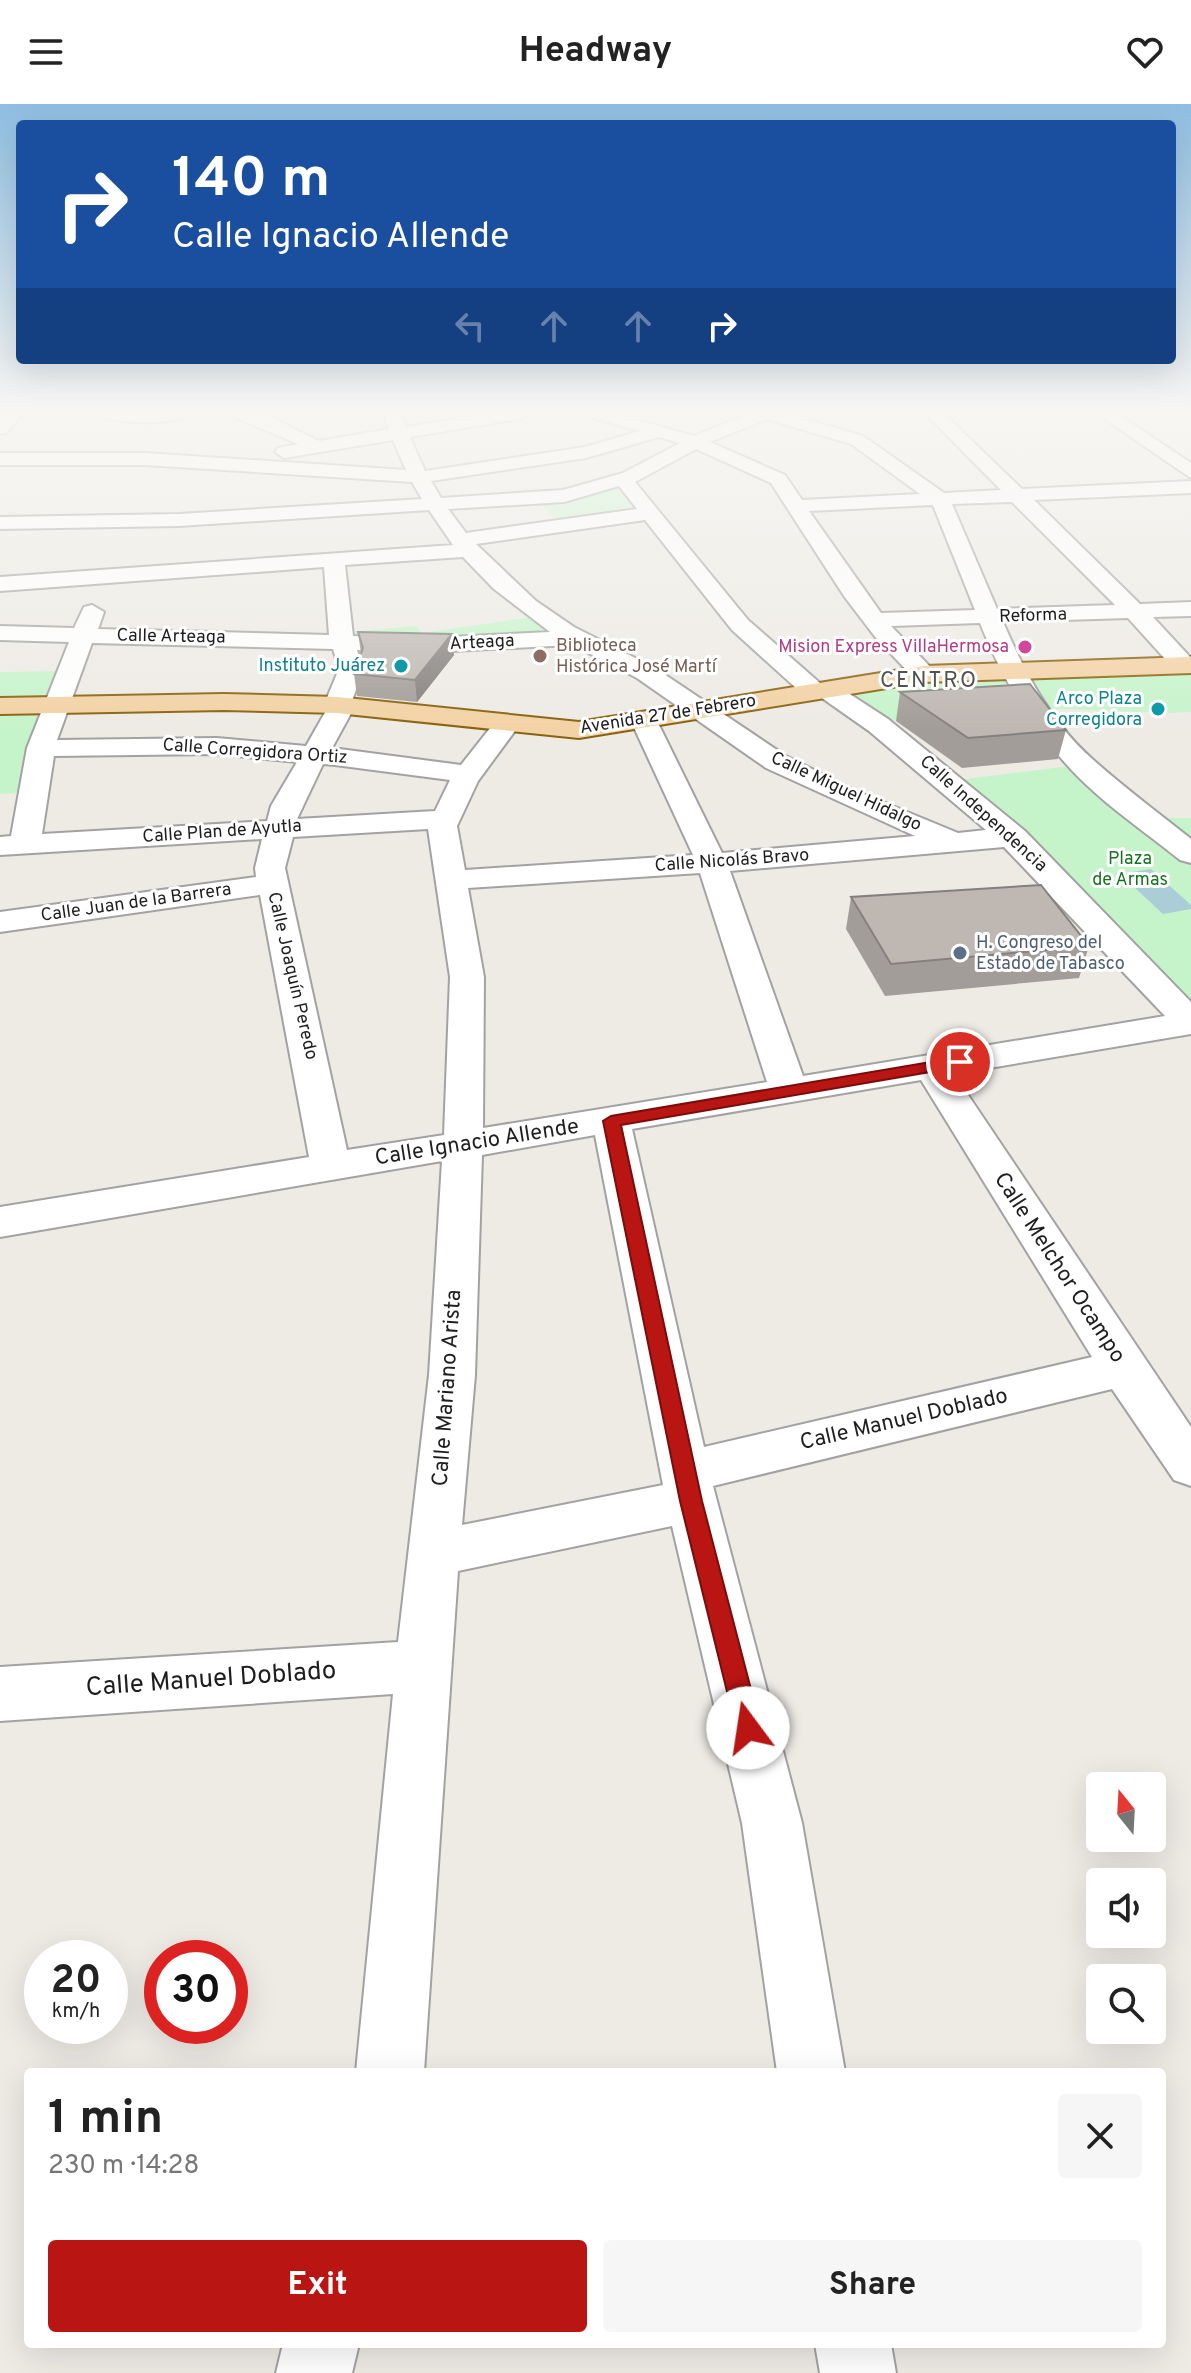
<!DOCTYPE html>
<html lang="en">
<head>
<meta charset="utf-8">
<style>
  :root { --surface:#fff; --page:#f6f6f6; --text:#222; --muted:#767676; --accent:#b81513 }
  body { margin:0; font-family:Overpass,sans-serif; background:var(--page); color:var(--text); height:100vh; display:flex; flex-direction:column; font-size:30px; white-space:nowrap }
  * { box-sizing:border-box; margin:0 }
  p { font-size:26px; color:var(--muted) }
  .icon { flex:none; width:44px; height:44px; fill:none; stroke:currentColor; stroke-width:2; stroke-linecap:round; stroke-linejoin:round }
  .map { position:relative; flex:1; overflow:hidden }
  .sheet { position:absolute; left:24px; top:1964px; width:1142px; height:280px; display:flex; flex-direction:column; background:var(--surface); border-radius:8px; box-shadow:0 8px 32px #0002 }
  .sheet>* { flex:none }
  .top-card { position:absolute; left:16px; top:16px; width:1160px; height:244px; border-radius:8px; box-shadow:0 8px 32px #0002; background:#1a4fa0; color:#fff; overflow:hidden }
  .needle { width:52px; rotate:342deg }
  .buttons { position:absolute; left:1086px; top:1668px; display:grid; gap:16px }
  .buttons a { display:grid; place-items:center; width:80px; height:80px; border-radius:8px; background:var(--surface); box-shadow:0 8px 32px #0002; font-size:40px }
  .speed { position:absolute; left:24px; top:1836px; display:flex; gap:16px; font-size:40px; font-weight:700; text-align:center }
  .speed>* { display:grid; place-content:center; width:104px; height:104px; border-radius:50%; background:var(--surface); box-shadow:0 8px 32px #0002; line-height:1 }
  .speed small { font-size:20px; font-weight:400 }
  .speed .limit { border:12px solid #d22; background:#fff; color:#111 }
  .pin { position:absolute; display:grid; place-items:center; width:68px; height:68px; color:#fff; margin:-34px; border:4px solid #fff; border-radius:50%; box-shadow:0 2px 8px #0007 }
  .me { position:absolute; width:88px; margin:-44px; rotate:346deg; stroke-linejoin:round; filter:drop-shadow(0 0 6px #0008) }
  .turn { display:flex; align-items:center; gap:28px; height:168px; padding:0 24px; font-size:36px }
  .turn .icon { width:104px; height:104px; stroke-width:2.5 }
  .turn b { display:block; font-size:56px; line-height:68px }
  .lanes { display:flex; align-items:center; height:76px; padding:0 24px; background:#0003; justify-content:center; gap:40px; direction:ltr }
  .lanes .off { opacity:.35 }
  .round { display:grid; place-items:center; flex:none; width:84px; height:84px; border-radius:8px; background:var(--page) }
  .head { display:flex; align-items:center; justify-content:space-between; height:136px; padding:0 24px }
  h1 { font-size:48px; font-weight:700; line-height:60px }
  .button { display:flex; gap:16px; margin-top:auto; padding:16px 24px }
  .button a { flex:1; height:92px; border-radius:8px; background:var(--accent); color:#fff; font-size:32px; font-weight:700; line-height:92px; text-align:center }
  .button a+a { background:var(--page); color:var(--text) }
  header { display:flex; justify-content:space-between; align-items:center; height:104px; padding:0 24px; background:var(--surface); font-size:36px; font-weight:700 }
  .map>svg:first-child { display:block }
  .park { fill:#c6f4ca }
  .water { fill:#aacdd7 }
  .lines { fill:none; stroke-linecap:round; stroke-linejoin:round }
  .minor-casing { stroke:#a2a2a2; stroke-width:4 }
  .major-casing { stroke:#89620f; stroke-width:4 }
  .minor { fill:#fff; fill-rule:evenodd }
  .major { fill:#f3d2a5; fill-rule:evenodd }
  .wall { fill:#a39d99 }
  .shaded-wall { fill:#85807d }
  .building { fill:#beb7b2; stroke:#85807d; stroke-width:2 }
  .route { fill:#b81513; stroke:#780e0c; stroke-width:2 }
  .hotel-dot { fill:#d1479c; stroke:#fff; stroke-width:3 }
  .education-dot { fill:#8d6e63; stroke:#fff; stroke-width:3 }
  .culture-dot { fill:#0f9aa8; stroke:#fff; stroke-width:3 }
  .service-dot { fill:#5c6f8a; stroke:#fff; stroke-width:3 }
  .labels { text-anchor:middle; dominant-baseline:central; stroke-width:6; stroke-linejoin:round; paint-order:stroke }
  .far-street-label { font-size:18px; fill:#1e1e1e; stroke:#fff }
  .far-education-label { font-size:18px; fill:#785e54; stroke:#fff; text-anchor:start }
  .far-hotel-label { font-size:18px; fill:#b23c85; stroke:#fff; text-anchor:end }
  .far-culture-label { font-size:18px; fill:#0d838f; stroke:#fff; text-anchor:end }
  .far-park-label { font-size:18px; fill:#16721f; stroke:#fff }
  .far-service-label { font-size:18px; fill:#4e5e75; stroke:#fff; text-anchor:start }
  .far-quarter-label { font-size:22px; letter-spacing:2px; fill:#515151; stroke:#fff }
  .street-label { font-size:22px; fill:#1e1e1e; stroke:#fff }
  .near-street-label { font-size:26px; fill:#1e1e1e; stroke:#fff }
</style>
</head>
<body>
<header><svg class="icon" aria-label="menu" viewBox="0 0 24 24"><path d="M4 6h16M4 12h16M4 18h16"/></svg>Headway<svg class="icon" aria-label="heart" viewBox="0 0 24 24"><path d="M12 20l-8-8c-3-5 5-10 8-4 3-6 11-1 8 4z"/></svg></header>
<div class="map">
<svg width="1191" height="2269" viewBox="0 0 1191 2269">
  <rect width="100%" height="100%" fill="#eeebe5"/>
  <!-- park -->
  <g class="park">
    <polygon points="623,375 653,409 561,422 535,394"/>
    <polygon points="532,513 564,533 357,537 350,528 416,522 422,529"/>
    <polygon points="69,567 34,688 0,690 0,568"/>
    <polygon points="1191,569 1191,608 1169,609 1035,604 877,618 827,586 872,578"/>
    <polygon points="1095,659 1162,714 1191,714 1191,919 949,677"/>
  </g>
  <!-- water -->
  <polygon class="water" points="1151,765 1191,801 1191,805 1163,810 1120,770"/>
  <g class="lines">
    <!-- minor casing -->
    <g class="minor-casing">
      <g id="minor">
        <polygon points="6,309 24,309 6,329 0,330 0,315"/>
        <path d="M96,309H191C176,322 110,321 96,309Z"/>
        <path d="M225,309H252L270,313L319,337L389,325L384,309H400L406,323L494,309H532L523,314L410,333L425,367L585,343L640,327L590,313L588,309H613L694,332L751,309H784L863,332L944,389L1001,386L925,309H943L1022,385L1191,377V389L1034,396L1140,500L1191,498V512L1153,513L1191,554V567L1175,566L1128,514L1003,518C1024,567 1050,617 1090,653C1122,682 1157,708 1191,735V759L1180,756C1143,726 1099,697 1067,661C1028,618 1001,572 980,519L891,522L937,570L924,578L915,575L876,534L844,492L771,379L696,345L635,378L748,516L821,580L836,581L888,615L1025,727L1191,898V930L954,970L1191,1323V1382L1174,1376L1112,1285L713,1382L802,1719L845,1968H777L742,1719L672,1422L458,1467L424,1968H356L393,1590L0,1617V1563L398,1538L429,1271L442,1057L0,1133V1103L309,1053L260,791L0,828V808L256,773L255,764L262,735L0,751V733L11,732L27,644L69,538L0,536V522L74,524L84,503L92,501L104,508L98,525L329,531L324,463L0,487V473L453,441L429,406L179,422L0,425V413L179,410L422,395L412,378L145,361H0V349H145L406,366L393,336L284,354L275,348L278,344L298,340ZM767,315L851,340L920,390L802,396L785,371L710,338ZM659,333L680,339L623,369L563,386L441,394L431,377L586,354ZM619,382L637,405L466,429L448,405L564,398ZM1012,398L1115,501L997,505L952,400ZM933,401L975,506L881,509L809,407ZM645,416L732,526L806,593L822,594L869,627L986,726L958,729L854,686L786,652L655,564L574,523L536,497L476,440ZM463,453L494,485L550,528L431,534L353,532L345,461ZM92,539L333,545L339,565L324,601L327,605L306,642L217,634L57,636ZM573,541L637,574L766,664L915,732L722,749L657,617L653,611H635L631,617L693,751L465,766L457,722L478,677L520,620L516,614H498L461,661L332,644L355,602L352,597L363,565L357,546L431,548ZM217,650L297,658L271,702L267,717L42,730L54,652ZM323,660L335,661L450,676L435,707L297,715ZM428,725L450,873L444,1031L347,1046L285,764L293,733ZM1004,743L1165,912L803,972L730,767ZM700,769L767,978L483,1024L484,873L468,784ZM921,976L1092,1253L704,1343L632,1025ZM595,1031L663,1381L462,1421L475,1271L482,1051Z"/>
        <polygon points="1096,309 1116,309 1191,359 1191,374"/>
        <polygon points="283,2240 359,2240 352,2269 276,2269"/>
        <polygon points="815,2240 891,2240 896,2269 820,2269"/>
      </g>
    </g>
    <!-- major casing -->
    <g class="major-casing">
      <polygon id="major" points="1191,553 1191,569 924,578 579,634 337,609 224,606 0,610 0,594 224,590 337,593 579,618 924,562"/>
    </g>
    <!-- minor -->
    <use href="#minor" class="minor"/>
    <!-- major -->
    <use href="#major" class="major"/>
  </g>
  <!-- wall -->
  <g class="wall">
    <polygon points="358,528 454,551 417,598 357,592 354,570 361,550"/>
    <polygon points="900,588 1066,626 1058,655 962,664 896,617"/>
    <polygon points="851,793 1089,842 1079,874 885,892 846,825"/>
  </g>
  <!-- shaded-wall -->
  <polygon class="shaded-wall" points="452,530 454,551 417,598 415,576"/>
  <!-- building -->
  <g class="building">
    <polygon points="358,528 452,530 415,576 354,570 363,544"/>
    <polygon points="1030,580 1066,626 968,634 900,588"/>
    <polygon points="1041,781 1089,842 891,860 851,793"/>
  </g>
  <!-- sky -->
  <linearGradient id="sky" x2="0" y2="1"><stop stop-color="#8fbee1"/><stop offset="0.49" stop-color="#f7f6f3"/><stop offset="1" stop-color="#f7f6f3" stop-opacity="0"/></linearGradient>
  <rect width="1191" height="626" fill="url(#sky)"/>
  <!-- route -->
  <polygon class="route" points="960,953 968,958 965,962 621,1021 702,1397 761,1624 757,1632 748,1636 740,1632 736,1624 680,1397 603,1017 611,1012"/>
  <!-- markers -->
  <circle class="hotel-dot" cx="1025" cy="543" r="8"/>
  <circle class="education-dot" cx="540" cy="552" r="8"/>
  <g class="culture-dot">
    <circle cx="401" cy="562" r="8"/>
    <circle cx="1158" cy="605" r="8"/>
  </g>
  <circle class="service-dot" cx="960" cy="849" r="8"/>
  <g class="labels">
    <!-- far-street labels -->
    <g class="far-street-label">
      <text transform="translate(1033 512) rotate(-2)">Reforma</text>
      <text transform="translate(171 533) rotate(1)">Calle Arteaga</text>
      <text transform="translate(482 539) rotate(-3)">Arteaga</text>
      <text transform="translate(668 611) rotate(-9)">Avenida 27 de Febrero</text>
      <text transform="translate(255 648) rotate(4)">Calle Corregidora Ortiz</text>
      <text transform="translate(846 688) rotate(25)">Calle Miguel Hidalgo</text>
      <text transform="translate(983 710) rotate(42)">Calle Independencia</text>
      <text transform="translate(222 728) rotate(-4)">Calle Plan de Ayutla</text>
      <text transform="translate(732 757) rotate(-4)">Calle Nicolás Bravo</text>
      <text transform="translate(136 799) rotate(-8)">Calle Juan de la Barrera</text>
      <text transform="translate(292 872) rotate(77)">Calle Joaquín Peredo</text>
    </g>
    <!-- far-education labels -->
    <g class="far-education-label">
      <text x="556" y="542">Biblioteca<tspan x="556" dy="21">Histórica José Martí</tspan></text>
    </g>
    <!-- far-hotel labels -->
    <g class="far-hotel-label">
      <text x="1009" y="543">Mision Express VillaHermosa</text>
    </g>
    <!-- far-culture labels -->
    <g class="far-culture-label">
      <text x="385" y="562">Instituto Juárez</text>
      <text x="1142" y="595">Arco Plaza<tspan x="1142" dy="21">Corregidora</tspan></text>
    </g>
    <!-- far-park labels -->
    <g class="far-park-label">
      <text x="1130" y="755">Plaza<tspan x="1130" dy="21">de Armas</tspan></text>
    </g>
    <!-- far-service labels -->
    <g class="far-service-label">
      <text x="976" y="839">H. Congreso del<tspan x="976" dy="21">Estado de Tabasco</tspan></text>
    </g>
    <!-- far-quarter labels -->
    <g class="far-quarter-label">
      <text x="929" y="577">CENTRO</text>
    </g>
    <!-- street labels -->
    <g class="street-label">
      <text transform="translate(477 1039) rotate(-9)">Calle Ignacio Allende</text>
      <text transform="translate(1059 1164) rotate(57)">Calle Melchor Ocampo</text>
      <text transform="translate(448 1284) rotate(-86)">Calle Mariano Arista</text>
      <text transform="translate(904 1316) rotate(-13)">Calle Manuel Doblado</text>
    </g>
    <!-- near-street labels -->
    <g class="near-street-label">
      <text transform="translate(211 1576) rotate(-4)">Calle Manuel Doblado</text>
    </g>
  </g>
</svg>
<div class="buttons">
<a><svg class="needle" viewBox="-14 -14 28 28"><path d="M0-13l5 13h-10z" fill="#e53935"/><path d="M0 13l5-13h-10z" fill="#767676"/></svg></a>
<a><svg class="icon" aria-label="sound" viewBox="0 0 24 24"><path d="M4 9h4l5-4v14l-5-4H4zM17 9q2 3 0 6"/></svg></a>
<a><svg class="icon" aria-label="search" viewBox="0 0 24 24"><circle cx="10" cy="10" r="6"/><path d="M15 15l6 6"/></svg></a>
</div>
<div class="speed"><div>20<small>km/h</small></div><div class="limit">30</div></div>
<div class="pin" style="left:960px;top:958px;background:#d93025"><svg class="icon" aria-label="arrive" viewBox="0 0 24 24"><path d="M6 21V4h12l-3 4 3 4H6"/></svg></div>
<svg class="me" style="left:748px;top:1624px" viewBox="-20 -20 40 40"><circle r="19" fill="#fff"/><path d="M0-13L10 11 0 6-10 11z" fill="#b81513"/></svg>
<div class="top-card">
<div class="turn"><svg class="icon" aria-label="right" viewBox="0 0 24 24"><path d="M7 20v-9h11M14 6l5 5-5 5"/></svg><div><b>140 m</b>Calle Ignacio Allende</div></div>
<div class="lanes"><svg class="icon off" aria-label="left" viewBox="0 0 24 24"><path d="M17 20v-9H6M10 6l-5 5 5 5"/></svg><svg class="icon off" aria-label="ahead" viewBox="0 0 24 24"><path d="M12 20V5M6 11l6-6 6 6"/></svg><svg class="icon off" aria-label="ahead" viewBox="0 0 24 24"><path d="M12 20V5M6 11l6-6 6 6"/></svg><svg class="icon" aria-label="right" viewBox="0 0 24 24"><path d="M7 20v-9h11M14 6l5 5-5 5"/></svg></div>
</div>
<section class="sheet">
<div class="head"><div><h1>1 min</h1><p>230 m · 14:28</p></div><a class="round"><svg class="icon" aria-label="close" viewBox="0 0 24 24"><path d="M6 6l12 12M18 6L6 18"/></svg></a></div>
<div class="button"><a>Exit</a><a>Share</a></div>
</section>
</div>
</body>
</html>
